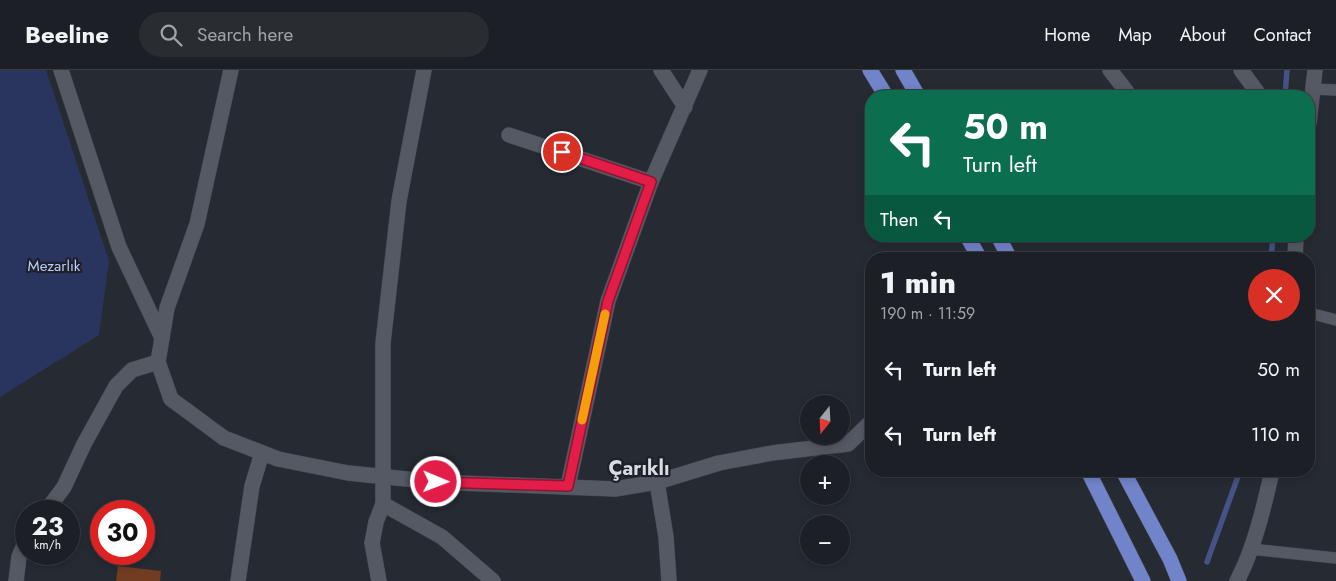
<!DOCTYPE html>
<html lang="en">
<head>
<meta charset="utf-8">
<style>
  :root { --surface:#1c2026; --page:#292d32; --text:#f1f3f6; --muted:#a0a3a7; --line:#3a3e43 }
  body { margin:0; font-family:Jost,sans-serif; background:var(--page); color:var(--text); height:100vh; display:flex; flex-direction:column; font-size:19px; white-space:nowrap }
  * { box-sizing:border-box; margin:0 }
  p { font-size:16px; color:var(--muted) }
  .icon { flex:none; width:28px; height:28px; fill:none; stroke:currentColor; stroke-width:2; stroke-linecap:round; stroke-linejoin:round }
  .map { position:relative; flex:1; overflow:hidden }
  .sheet { position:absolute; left:865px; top:182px; width:450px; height:225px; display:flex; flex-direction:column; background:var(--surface); border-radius:20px; box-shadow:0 2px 8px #0003,0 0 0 1px var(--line) }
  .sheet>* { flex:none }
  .top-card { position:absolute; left:865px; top:20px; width:450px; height:152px; border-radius:20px; box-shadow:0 2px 8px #0003,0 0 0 1px var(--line); background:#0b6e4f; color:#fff; overflow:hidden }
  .needle { width:32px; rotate:198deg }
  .tools { position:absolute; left:800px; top:325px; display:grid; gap:10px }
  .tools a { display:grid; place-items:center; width:50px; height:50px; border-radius:50%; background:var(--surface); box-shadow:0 2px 8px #0003,0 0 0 1px var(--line); font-size:25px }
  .speed { position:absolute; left:15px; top:430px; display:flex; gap:10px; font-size:25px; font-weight:700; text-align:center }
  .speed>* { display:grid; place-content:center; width:65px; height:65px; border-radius:50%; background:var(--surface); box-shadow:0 2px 8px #0003,0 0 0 1px var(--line); line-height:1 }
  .speed small { font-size:12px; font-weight:400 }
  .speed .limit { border:8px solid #d22; background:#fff; color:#111 }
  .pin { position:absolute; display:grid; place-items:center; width:42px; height:42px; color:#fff; margin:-21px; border:2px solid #fff; border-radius:50%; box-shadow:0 1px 5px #0007 }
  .me { position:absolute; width:55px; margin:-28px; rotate:91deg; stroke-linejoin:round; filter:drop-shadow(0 0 4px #0008) }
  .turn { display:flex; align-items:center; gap:18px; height:105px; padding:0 15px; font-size:22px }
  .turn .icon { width:65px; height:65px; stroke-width:2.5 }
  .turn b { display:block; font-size:35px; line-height:42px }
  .then { display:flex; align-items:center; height:48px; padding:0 15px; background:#0003; gap:10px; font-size:19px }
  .round { display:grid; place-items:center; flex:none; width:52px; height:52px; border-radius:26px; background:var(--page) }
  .head { display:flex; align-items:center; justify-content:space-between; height:85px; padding:0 15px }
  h1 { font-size:30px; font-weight:800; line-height:38px }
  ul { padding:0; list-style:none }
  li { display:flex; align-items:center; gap:15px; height:65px; padding:0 15px }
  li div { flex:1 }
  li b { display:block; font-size:19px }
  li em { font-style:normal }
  header { display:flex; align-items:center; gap:30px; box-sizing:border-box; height:70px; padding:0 25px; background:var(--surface); border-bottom:1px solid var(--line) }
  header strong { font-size:24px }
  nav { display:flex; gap:28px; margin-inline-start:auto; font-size:18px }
  .search { width:350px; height:45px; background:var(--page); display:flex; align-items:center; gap:12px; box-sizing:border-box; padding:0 18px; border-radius:28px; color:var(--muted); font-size:19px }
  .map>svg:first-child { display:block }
  .green { fill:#2a355f }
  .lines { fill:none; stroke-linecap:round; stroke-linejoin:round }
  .stream { stroke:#445285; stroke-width:5.5 }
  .building { fill:#723c20 }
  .service-casing { stroke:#44464f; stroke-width:12 }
  .minor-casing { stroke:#44464f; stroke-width:16 }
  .trunk-casing { stroke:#44464f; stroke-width:16 }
  .service { stroke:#555963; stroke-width:11 }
  .minor { stroke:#555963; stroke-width:15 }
  .trunk { stroke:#7184ca; stroke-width:15 }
  .route-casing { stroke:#92132f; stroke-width:12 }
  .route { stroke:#e11d48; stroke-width:9 }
  .slow { stroke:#f59e0b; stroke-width:9 }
  .labels { text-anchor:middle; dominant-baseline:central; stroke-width:4.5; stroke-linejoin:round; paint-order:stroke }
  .park-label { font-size:15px; fill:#bbcbfb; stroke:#1d2029 }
  .district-label { font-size:20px; font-weight:bold; fill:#d9dbe2; stroke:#1d2029 }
</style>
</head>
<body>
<header>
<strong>Beeline</strong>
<div class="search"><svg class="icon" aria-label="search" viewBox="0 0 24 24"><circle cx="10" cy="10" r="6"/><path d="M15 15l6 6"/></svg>Search here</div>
<nav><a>Home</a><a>Map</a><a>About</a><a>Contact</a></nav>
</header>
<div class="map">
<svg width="1336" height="511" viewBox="0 0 1336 511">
  <rect width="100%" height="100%" fill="#262a33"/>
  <!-- green -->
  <polygon class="green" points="0,0 46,0 109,191 99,265 0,327"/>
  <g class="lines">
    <!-- stream -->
    <g class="stream">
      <polyline points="1285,26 1287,0"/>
      <polyline points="1271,189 1273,166"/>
      <polyline points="1207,492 1240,401"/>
    </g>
  </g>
  <!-- building -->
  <polygon class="building" points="118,496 161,501 160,511 116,511"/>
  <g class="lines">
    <!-- service casing -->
    <g class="service-casing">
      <g id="service">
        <polyline points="1313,19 1336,20"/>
        <polyline points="1309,243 1336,250"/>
        <polyline points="1250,479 1336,488"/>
      </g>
    </g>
    <!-- minor casing -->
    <g class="minor-casing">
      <g id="minor">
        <polyline points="61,0 119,177 162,268"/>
        <polyline points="231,0 197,154 167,238 158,292 171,329 224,368 278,389 348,403 436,412 615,419 657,412 719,393 772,383 848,374 871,352"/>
        <polyline points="424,0 399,131 383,273 383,434 442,467 493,511"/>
        <polyline points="661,0 685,37"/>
        <polyline points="1110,0 1130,26"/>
        <polyline points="1241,0 1260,26"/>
        <polyline points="1309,53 1315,0"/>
        <polyline points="509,65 651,112"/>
        <polyline points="1295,189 1296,166"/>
        <polyline points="657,412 666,467 669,511"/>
        <polyline points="568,416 608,231 651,112 700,0"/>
        <polyline points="46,441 64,417 84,374 116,316 132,300 158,292"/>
        <polyline points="16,511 19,487 26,470"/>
        <polyline points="238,511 252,416 262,383"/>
        <polyline points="379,511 372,473 376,452 383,434"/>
        <path d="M1237,511C1254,479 1264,437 1272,401"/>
      </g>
    </g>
    <!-- trunk casing -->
    <g class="trunk-casing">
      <g id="trunk">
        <polyline points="870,0 886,26"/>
        <polyline points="903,0 918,26"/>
        <polyline points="967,166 980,189"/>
        <polyline points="998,166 1010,189"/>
        <polyline points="1088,401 1143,511"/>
        <polyline points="1123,401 1170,489 1179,511"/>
      </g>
    </g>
    <!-- service -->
    <use href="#service" class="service"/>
    <!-- minor -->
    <use href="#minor" class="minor"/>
    <!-- trunk -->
    <use href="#trunk" class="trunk"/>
  </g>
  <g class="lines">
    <!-- route casing -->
    <g class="route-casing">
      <polyline id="route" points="436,412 568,416 608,231 651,112 562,82"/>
    </g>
    <!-- route -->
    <use href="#route" class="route"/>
    <!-- slow -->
    <polyline class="slow" points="582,350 605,244"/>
  </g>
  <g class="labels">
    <!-- park labels -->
    <g class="park-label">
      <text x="54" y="196">Mezarlık</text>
    </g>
    <!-- district labels -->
    <g class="district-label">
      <text x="639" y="398">Çarıklı</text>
    </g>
  </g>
</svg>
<div class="tools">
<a><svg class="needle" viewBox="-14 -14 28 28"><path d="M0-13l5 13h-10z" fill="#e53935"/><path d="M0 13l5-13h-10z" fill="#a0a3a7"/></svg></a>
<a>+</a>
<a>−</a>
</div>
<div class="speed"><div>23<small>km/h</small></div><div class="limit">30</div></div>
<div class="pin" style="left:562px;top:82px;background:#d93025"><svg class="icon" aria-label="arrive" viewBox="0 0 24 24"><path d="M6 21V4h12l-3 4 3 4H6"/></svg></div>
<svg class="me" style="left:436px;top:412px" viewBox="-20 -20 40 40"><circle r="17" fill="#e11d48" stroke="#fff" stroke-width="3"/><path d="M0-11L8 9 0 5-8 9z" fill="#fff"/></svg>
<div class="top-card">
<div class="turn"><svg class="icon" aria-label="left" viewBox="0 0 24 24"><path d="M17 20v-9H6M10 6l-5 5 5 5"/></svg><div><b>50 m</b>Turn left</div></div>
<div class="then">Then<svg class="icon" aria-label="left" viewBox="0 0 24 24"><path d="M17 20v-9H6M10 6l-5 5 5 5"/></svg></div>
</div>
<section class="sheet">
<div class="head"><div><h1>1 min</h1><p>190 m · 11:59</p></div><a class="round" style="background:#d93025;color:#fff"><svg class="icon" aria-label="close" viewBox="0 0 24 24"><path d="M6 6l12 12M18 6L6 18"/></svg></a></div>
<ul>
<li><svg class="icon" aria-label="left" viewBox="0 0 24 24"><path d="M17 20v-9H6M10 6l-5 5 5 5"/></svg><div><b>Turn left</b></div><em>50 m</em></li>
<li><svg class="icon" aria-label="left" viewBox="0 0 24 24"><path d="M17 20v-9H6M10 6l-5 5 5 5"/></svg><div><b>Turn left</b></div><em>110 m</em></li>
</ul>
</section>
</div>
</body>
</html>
